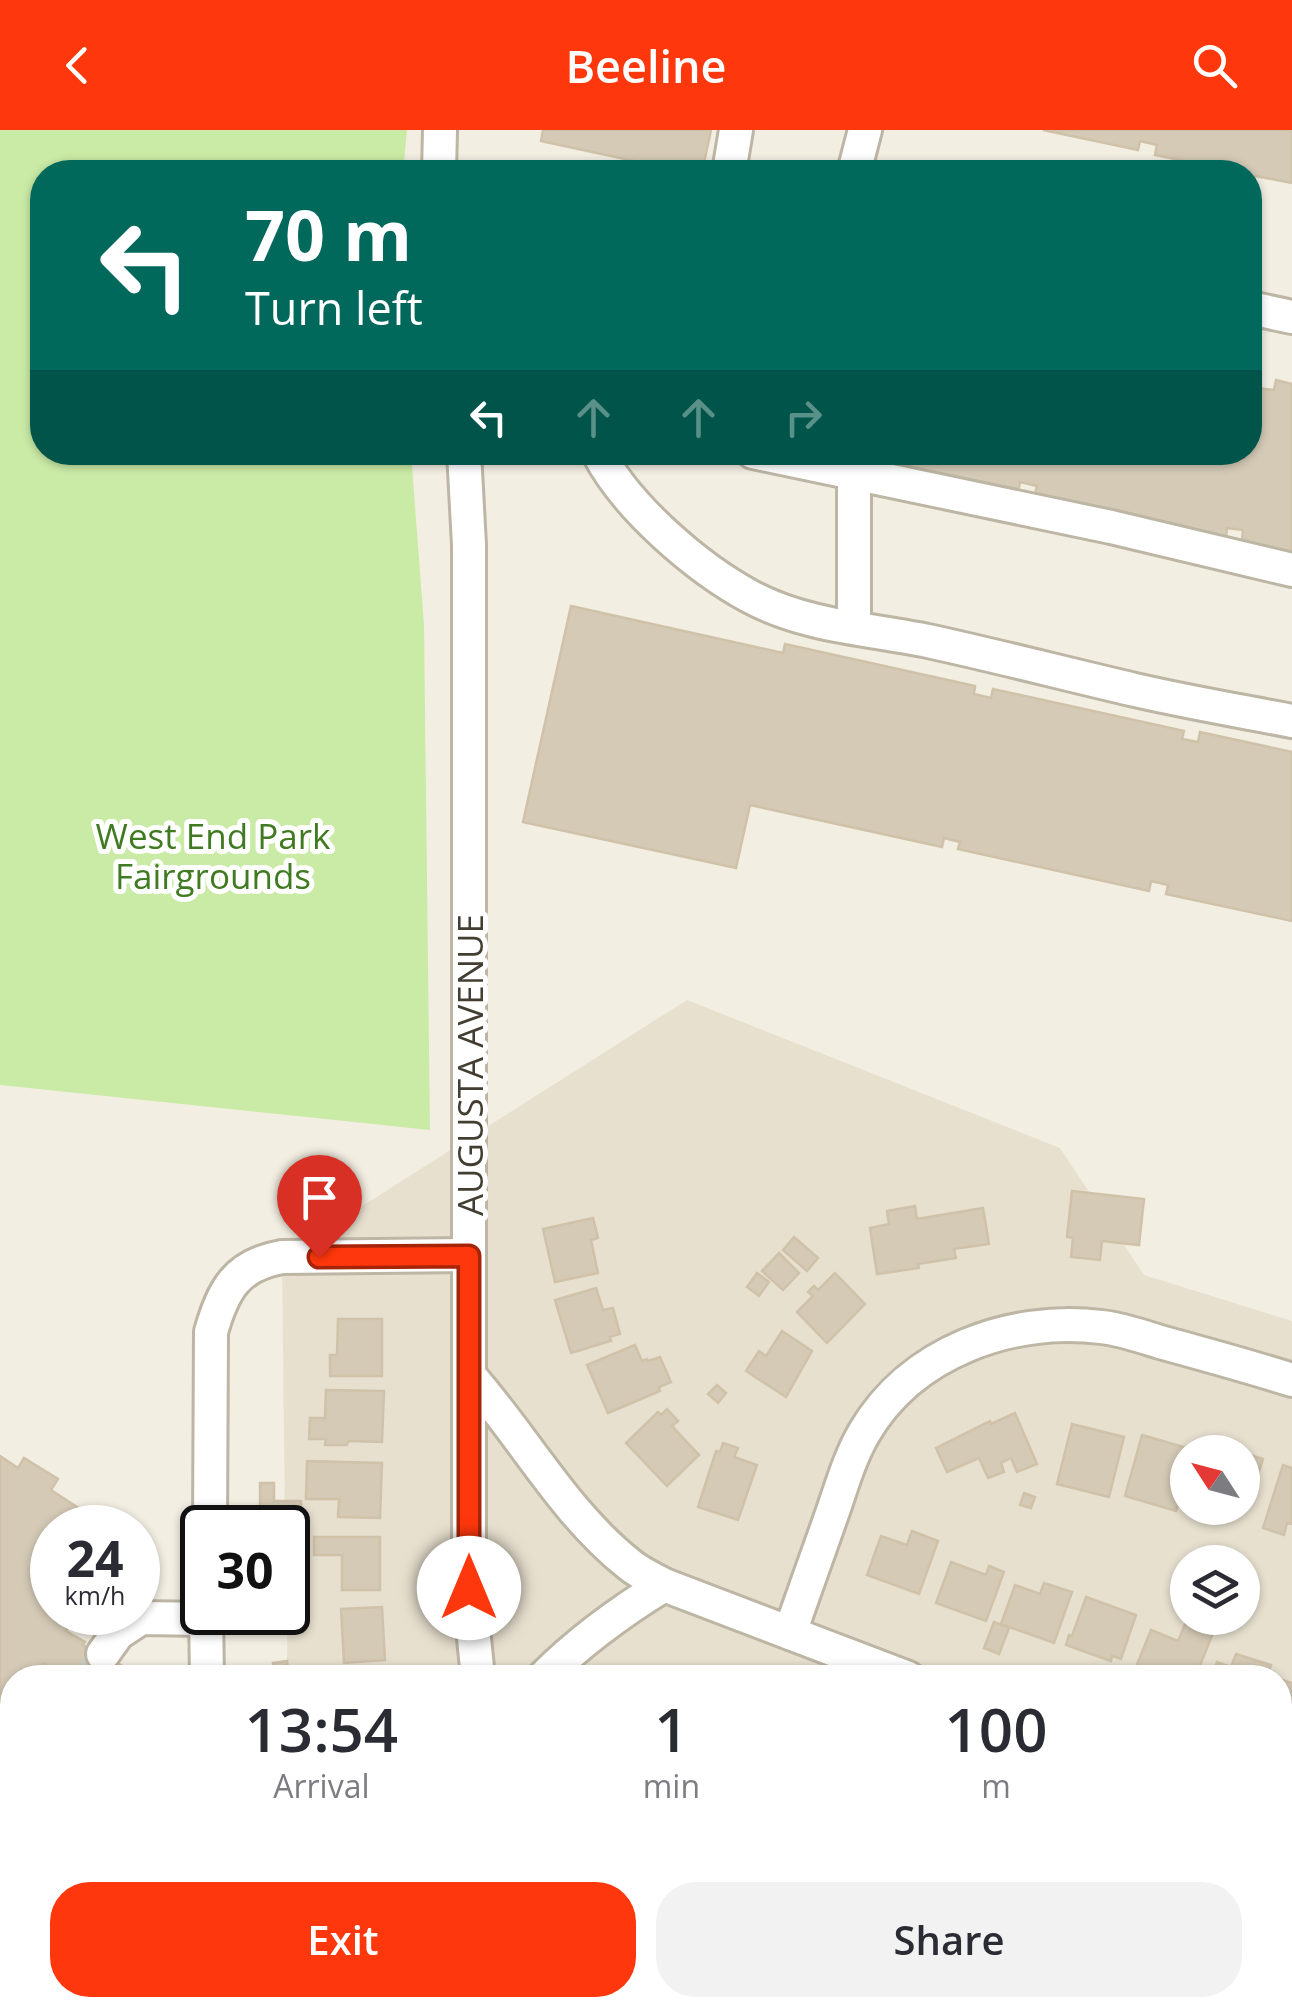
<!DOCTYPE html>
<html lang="en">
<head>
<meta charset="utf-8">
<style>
  :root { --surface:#fff; --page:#f2f2f3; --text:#2b2b33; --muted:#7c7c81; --accent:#ff370c }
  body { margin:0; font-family:"Open Sans",sans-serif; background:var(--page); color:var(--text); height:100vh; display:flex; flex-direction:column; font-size:38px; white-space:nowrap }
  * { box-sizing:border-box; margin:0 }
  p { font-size:32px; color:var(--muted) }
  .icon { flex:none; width:55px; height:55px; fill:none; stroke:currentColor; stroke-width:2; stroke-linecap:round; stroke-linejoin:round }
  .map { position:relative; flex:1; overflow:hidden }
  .drawer { position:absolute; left:0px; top:1535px; width:1292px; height:352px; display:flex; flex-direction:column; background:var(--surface); border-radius:40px 40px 0 0; box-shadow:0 2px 8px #0004 }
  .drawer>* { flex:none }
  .banner { position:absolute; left:30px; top:30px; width:1232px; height:305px; border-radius:40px; box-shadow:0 2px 8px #0004; background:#00695c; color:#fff; overflow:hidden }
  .needle { width:65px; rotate:306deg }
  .fabs { position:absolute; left:1170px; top:1305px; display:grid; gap:20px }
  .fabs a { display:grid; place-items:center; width:90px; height:90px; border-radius:50%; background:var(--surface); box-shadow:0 2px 8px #0004; font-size:50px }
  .speed { position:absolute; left:30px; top:1375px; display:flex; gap:20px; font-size:50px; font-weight:700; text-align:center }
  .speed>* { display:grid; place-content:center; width:130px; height:130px; border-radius:50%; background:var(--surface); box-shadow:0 2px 8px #0004; line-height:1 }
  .speed small { font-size:25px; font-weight:400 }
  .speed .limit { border:5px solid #111; border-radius:15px; background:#fff; color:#111 }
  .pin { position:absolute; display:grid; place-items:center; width:85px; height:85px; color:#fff; margin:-102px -42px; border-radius:50% 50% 50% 0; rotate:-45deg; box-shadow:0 0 10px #0007 }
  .pin .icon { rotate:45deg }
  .me { position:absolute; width:110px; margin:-55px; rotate:0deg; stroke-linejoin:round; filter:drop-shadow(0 0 8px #0008) }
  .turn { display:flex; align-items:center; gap:35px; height:210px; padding:0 50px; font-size:45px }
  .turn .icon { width:130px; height:130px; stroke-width:2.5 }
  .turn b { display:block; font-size:70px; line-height:85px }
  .lanes { display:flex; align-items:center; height:95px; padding:0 50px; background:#0003; justify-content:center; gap:50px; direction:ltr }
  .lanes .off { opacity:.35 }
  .eta { display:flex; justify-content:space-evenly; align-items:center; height:170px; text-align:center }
  .eta b { font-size:60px; font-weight:600; line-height:70px }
  .primary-button { display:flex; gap:20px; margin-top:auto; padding:20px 50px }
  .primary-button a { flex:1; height:115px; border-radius:40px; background:var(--accent); color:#fff; font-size:40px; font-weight:600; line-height:115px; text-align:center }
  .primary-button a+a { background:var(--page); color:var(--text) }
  header { display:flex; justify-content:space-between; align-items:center; height:130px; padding:0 50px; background:var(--accent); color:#fff; font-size:45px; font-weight:600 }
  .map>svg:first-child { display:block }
  .residential { fill:#e7e0cf; fill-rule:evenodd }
  .green { fill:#caeba6 }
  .building { fill:#d4cab6; stroke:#d0c2a9; stroke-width:2.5 }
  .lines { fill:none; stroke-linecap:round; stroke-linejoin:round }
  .minor-tunnel { stroke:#d0cbbf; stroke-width:32; stroke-dasharray:32 16; stroke-linecap:butt }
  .minor-casing { stroke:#beb6a4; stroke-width:38 }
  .minor { stroke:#fff; stroke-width:32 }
  .route-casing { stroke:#a62408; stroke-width:25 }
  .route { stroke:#ff370c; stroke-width:18 }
  .labels { text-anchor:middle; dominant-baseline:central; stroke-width:10; stroke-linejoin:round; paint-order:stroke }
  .park-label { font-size:35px; fill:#407a21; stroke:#fff }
  .street-label { font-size:35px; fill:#443e32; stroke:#fff }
</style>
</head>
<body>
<header><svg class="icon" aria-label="back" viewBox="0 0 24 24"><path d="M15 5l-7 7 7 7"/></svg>Beeline<svg class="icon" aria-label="search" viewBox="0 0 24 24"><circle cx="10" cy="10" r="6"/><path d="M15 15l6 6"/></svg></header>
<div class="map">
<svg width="1292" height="1886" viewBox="0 0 1292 1886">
  <rect width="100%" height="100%" fill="#f3eee2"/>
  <!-- residential -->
  <path class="residential" d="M687,870L1060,1018L1144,1145L1292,1191V1886H371L367,1875H1280V1548L287,1547L288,1398L285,1397L282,1127ZM1188,1322H1242V1378H1188ZM1188,1432H1242V1488H1188Z"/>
  <!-- green -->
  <polygon class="green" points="0,0 407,0 403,42 42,42 42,322 411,323 424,495 430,1000 0,955"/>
  <!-- building -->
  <g class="building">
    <polygon points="543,0 711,0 702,42 685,42 541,11"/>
    <polygon points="1043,0 1292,0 1292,53 1250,45 1250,42 1240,42 1155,25 1157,15 1140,11 1138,20"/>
    <polygon points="1250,245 1260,247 1257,258 1274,260 1276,250 1292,254 1292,422 1242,411 1243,400 1227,398 1226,407 1034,367 1037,356 1020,352 1018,362 831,322 1250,322"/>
    <polygon points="571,476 783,523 785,514 975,556 974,564 991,568 993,559 1184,601 1182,609 1198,612 1200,602 1292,622 1292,791 1166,764 1168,755 1151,751 1149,761 958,719 960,712 944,708 942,717 750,675 736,738 523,692"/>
    <polygon points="1072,1061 1144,1069 1139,1115 1102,1111 1100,1130 1071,1127 1073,1108 1067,1107"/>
    <polygon points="915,1076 917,1089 983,1078 989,1114 954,1119 956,1128 918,1134 919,1138 877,1144 870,1098 889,1094 887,1081"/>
    <polygon points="593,1088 598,1108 591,1110 598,1143 555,1152 543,1099"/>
    <polygon points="794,1107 818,1128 807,1141 783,1120"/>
    <polygon points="779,1123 799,1143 783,1160 762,1141"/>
    <polygon points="757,1143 769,1152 759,1166 747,1157"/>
    <polygon points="835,1143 865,1174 827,1213 797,1182 813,1166 808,1162 814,1156 818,1160"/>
    <polygon points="596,1158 603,1180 613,1178 620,1204 610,1207 611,1211 571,1223 555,1170"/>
    <polygon points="338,1189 382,1189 382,1246 330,1246 330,1225 337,1225"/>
    <polygon points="782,1201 812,1221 786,1267 746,1241 759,1221 766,1226"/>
    <polygon points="635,1215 642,1231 647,1229 648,1231 660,1227 671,1252 659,1257 660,1261 608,1283 587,1235"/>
    <polygon points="717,1255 726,1263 718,1273 708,1264"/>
    <polygon points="326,1260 384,1261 382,1312 348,1311 347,1315 325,1315 326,1309 309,1309 310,1288 325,1288"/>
    <polygon points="667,1279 678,1291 672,1296 699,1325 667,1356 626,1313 658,1282 661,1285"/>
    <polygon points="1015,1283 1037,1334 1017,1342 1011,1328 1001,1333 1004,1342 988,1348 979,1328 947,1342 936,1318 990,1291 991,1294"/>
    <polygon points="1072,1294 1124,1307 1109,1367 1057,1354"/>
    <polygon points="1142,1305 1194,1320 1193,1322 1188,1322 1188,1343 1176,1381 1125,1366"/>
    <polygon points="723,1313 738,1318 734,1327 757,1335 738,1390 698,1377 716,1321 720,1322"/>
    <polygon points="1241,1322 1263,1329 1247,1378 1242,1376 1242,1322"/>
    <polygon points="0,1326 18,1338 24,1328 58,1349 51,1360 109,1398 52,1398 52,1482 78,1482 66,1501 85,1512 83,1515 88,1518 90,1516 124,1537 117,1548 69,1548 43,1533 34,1548 12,1548 12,1581 0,1600"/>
    <polygon points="307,1331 382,1333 380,1388 338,1387 339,1369 306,1369"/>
    <polygon points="1283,1335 1292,1338 1292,1394 1287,1393 1284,1405 1263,1398"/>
    <polygon points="260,1353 274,1353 274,1371 301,1371 301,1393 268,1393 268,1387 260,1388"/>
    <polygon points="1024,1363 1035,1367 1031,1378 1020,1375"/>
    <polygon points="912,1401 938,1411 919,1464 867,1445 881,1406 907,1415"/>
    <polygon points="314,1407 380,1407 380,1460 342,1460 342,1425 314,1425"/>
    <polygon points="951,1432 986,1445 989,1436 1004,1442 986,1491 936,1473"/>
    <polygon points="1044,1453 1072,1462 1054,1513 1001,1494 1015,1455 1040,1464"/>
    <polygon points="1242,1458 1255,1463 1248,1478 1242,1475"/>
    <polygon points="1086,1467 1136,1485 1121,1529 1112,1526 1111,1531 1066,1515 1069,1505 1072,1506"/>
    <polygon points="382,1477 385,1530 344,1533 341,1479"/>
    <polygon points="994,1492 1009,1498 999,1524 984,1518"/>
    <polygon points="1186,1492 1213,1503 1195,1548 1146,1548 1134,1542 1151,1500 1178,1511"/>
    <polygon points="1236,1524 1271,1535 1267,1548 1212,1548 1217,1532 1231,1537"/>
    <polygon points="287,1531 289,1548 275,1548 273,1533"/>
    <polygon points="1282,1550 1292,1553 1292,1598 1280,1593 1280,1557"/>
    <polygon points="789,1875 850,1875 846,1886 805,1886 787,1880"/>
    <polygon points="865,1875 917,1875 924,1877 921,1886 861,1886"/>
  </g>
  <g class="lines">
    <!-- minor-tunnel -->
    <polyline class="minor-tunnel" points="88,1548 103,1524"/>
    <!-- minor casing -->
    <g class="minor-casing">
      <g id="minor">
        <polyline points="439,42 440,0"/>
        <polyline points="729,42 736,0"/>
        <polyline points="854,42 865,0"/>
        <polyline points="1250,178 1292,187"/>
        <polyline points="464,322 469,415 469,1458 478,1548"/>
        <path d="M598,322C626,377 697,438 751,467C805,496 869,499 928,511C997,526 1066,544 1135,560C1187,572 1240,581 1292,591"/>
        <polyline points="753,322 1111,397 1292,440"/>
        <polyline points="854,497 854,345"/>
        <path d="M469,1245C524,1307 564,1383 630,1435C640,1443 653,1449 664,1455L908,1548"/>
        <path d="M210,1398L211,1202C223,1160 236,1135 282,1127L469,1125"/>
        <polyline points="206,1482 207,1548"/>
        <path d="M790,1503C804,1462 819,1421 833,1381C842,1355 850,1327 864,1303C911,1222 1011,1186 1101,1197C1121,1199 1141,1206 1160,1212C1204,1224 1248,1236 1292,1250"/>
        <polyline points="103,1524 118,1503 141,1488 206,1489"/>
        <path d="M543,1548C580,1511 620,1482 664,1455"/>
        <polyline points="1280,1680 1292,1684"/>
        <polyline points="0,1736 12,1744"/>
        <polyline points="0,1853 12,1861"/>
        <polyline points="34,1875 50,1886"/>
        <polyline points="218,1875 236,1886"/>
        <polyline points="584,1875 587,1886"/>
        <polyline points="1288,1886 1292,1874"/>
      </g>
    </g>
    <!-- minor -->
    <use href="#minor" class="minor"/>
  </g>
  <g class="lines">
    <!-- route casing -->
    <g class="route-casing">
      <polyline id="route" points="319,1127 469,1126 469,1458"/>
    </g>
    <!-- route -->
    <use href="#route" class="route"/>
  </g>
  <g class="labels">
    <!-- park labels -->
    <g class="park-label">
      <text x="213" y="705">West End Park<tspan x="213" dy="40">Fairgrounds</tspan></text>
    </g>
    <!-- street labels -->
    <g class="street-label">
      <text transform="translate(469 935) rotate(-90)">AUGUSTA AVENUE</text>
    </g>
  </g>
</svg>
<div class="fabs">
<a><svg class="needle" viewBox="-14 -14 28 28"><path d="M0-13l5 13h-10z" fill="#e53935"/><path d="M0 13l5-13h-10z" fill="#7c7c81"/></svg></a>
<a><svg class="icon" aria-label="layers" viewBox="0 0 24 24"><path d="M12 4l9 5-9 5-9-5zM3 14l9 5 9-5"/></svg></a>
</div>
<div class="speed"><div>24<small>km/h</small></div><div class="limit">30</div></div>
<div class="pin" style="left:319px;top:1127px;background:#d93025"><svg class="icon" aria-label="arrive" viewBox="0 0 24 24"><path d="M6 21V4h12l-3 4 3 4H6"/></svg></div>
<svg class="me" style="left:469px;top:1458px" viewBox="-20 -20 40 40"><circle r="19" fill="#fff"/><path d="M0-13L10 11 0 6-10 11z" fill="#ff370c"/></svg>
<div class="banner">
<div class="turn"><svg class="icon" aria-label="left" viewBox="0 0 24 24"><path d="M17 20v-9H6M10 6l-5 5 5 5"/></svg><div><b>70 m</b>Turn left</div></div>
<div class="lanes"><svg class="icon" aria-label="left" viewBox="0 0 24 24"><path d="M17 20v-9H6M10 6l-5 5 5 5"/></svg><svg class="icon off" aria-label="ahead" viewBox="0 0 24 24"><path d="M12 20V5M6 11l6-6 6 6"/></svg><svg class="icon off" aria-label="ahead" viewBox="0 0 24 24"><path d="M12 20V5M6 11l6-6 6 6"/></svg><svg class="icon off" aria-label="right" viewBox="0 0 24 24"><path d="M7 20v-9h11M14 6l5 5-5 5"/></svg></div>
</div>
<section class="drawer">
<div class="eta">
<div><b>13:54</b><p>Arrival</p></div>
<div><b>1</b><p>min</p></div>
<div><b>100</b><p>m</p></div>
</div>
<div class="primary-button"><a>Exit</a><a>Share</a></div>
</section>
</div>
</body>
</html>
